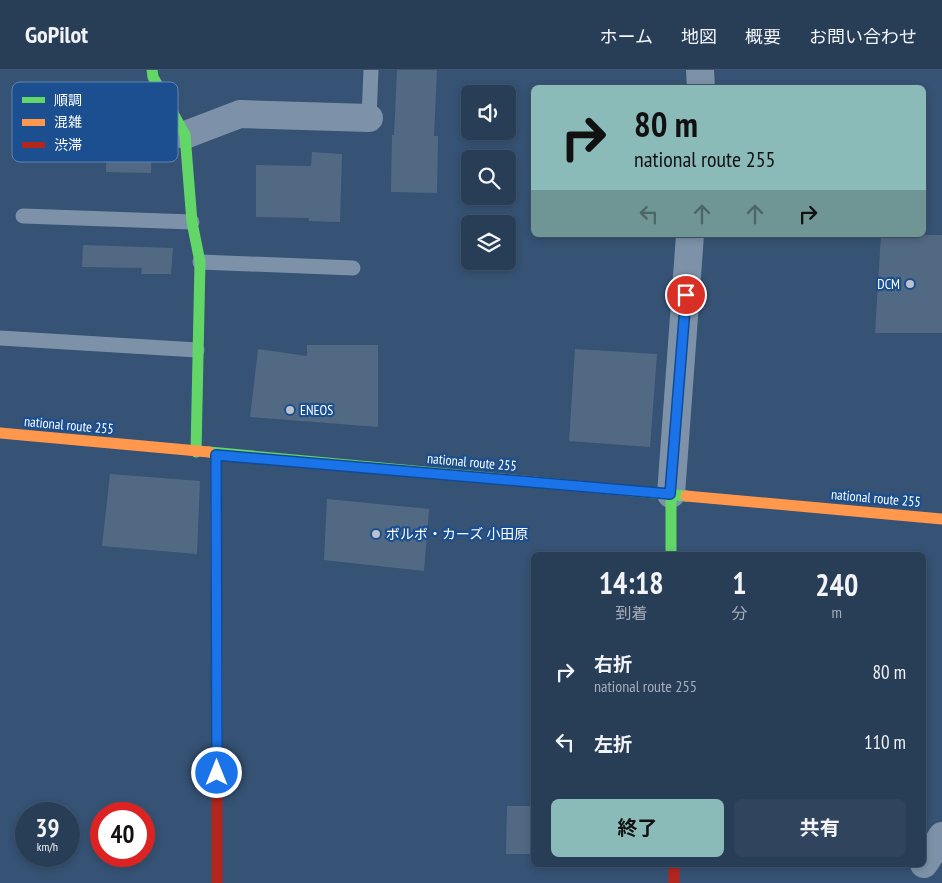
<!DOCTYPE html>
<html lang="ja">
<head>
<meta charset="utf-8">
<style>
  :root { --surface:#283e57; --page:#30455d; --text:#f1f3f6; --muted:#a5aeba; --line:#44576d; --accent:#8bbbb9 }
  body { margin:0; font-family:"PT Sans Narrow","Noto Sans JP",sans-serif; background:var(--page); color:var(--text); height:100vh; display:flex; flex-direction:column; font-size:19px; white-space:nowrap }
  * { box-sizing:border-box; margin:0 }
  p { font-size:16px; color:var(--muted) }
  .icon { flex:none; width:28px; height:28px; fill:none; stroke:currentColor; stroke-width:2; stroke-linecap:round; stroke-linejoin:round }
  .map { position:relative; flex:1; overflow:hidden }
  .sheet { position:absolute; left:531px; top:482px; width:395px; height:315px; display:flex; flex-direction:column; background:var(--surface); border-radius:8px; box-shadow:0 2px 8px #0003,0 0 0 1px var(--line) }
  .sheet>* { flex:none }
  .top-card { position:absolute; left:531px; top:15px; width:395px; height:152px; border-radius:8px; box-shadow:0 2px 8px #0003,0 0 0 1px var(--line); background:#8bbbb9; color:#111; overflow:hidden }
  .buttons { position:absolute; left:461px; top:15px; display:grid; gap:10px }
  .buttons a { display:grid; place-items:center; width:55px; height:55px; border-radius:8px; background:var(--surface); box-shadow:0 2px 8px #0003,0 0 0 1px var(--line); font-size:25px }
  .speed { position:absolute; left:15px; top:732px; display:flex; gap:10px; font-size:25px; font-weight:700; text-align:center }
  .speed>* { display:grid; place-content:center; width:65px; height:65px; border-radius:50%; background:var(--surface); box-shadow:0 2px 8px #0003,0 0 0 1px var(--line); line-height:1 }
  .speed small { font-size:12px; font-weight:400 }
  .speed .limit { border:8px solid #d22; background:#fff; color:#111 }
  .pin { position:absolute; display:grid; place-items:center; width:42px; height:42px; color:#fff; margin:-21px; border:2px solid #fff; border-radius:50%; box-shadow:0 1px 5px #0007 }
  .me { position:absolute; width:55px; margin:-28px; rotate:0deg; stroke-linejoin:round; filter:drop-shadow(0 0 4px #0008) }
  .turn { display:flex; align-items:center; gap:18px; height:105px; padding:0 20px; font-size:22px }
  .turn .icon { width:65px; height:65px; stroke-width:2.5 }
  .turn b { display:block; font-size:35px; line-height:42px }
  .lanes { display:flex; align-items:center; height:48px; padding:0 20px; background:#0003; justify-content:center; gap:25px; direction:ltr }
  .lanes .off { opacity:.35 }
  .eta { display:flex; justify-content:space-evenly; align-items:center; height:85px; text-align:center }
  .eta b { font-size:30px; font-weight:700; line-height:35px }
  .button { display:flex; gap:10px; margin-top:auto; padding:10px 20px }
  .button a { flex:1; height:58px; border-radius:8px; background:var(--accent); color:#111; font-size:20px; font-weight:700; line-height:58px; text-align:center }
  .button a+a { background:var(--page); color:var(--text) }
  ul { padding:0; list-style:none }
  li { display:flex; align-items:center; gap:15px; height:70px; padding:0 20px }
  li div { flex:1 }
  li b { display:block; font-size:19px }
  li em { font-style:normal }
  header { display:flex; align-items:center; gap:30px; box-sizing:border-box; height:70px; padding:0 25px; background:var(--surface); border-bottom:1px solid var(--line) }
  header strong { font-size:24px }
  nav { display:flex; gap:28px; margin-inline-start:auto; font-size:18px }
  .map>svg:first-child { display:block }
  .building { fill:#526984 }
  .lines { fill:none; stroke-linecap:round; stroke-linejoin:round }
  .lane { stroke:#7d92a8; stroke-width:15 }
  .street { stroke:#7d92a8; stroke-width:28 }
  .fast { stroke:#63d668; stroke-width:11 }
  .slow { stroke:#ff974d; stroke-width:11 }
  .jam { stroke:#b3261e; stroke-width:11 }
  .route-casing { stroke:#114b97; stroke-width:12 }
  .route { stroke:#1a73e8; stroke-width:9 }
  .poi-dot { fill:#b9c2ce; stroke:#1b4f8f; stroke-width:2 }
  .labels { text-anchor:middle; dominant-baseline:central; stroke-width:4.5; stroke-linejoin:round; paint-order:stroke }
  .poi-label { font-size:14px; fill:#fff; stroke:#1b4f8f; text-anchor:start }
  .street-label { font-size:14px; fill:#fff; stroke:#1b4f8f }
  .key { fill:#1b4f8f; stroke:#5f84b1; stroke-width:1 }
  .key-label { font-size:14px; fill:#fff }
</style>
</head>
<body>
<header>
<strong>GoPilot</strong>
<nav><a>ホーム</a><a>地図</a><a>概要</a><a>お問い合わせ</a></nav>
</header>
<div class="map">
<svg width="942" height="813" viewBox="0 0 942 813">
  <rect width="100%" height="100%" fill="#365274"/>
  <!-- building -->
  <g class="building">
    <polygon points="397,0 437,0 434,66 438,66 437,123 391,122 392,65 394,65"/>
    <polygon points="107,62 152,63 151,103 106,102"/>
    <polygon points="312,82 342,84 340,152 309,151 309,148 256,147 256,95 311,96"/>
    <polygon points="881,165 942,165 942,263 875,263"/>
    <polygon points="83,175 173,178 171,204 141,204 142,198 82,197"/>
    <polygon points="307,275 378,275 378,357 250,347 258,279 307,286"/>
    <polygon points="575,279 657,284 650,377 569,371"/>
    <polygon points="110,404 200,411 197,484 102,476"/>
    <polygon points="327,429 429,439 424,501 324,490"/>
    <polygon points="507,736 534,736 534,784 506,784"/>
  </g>
  <g class="lines">
    <!-- lane -->
    <g class="lane">
      <polyline points="369,48 371,0"/>
      <polyline points="23,146 192,152"/>
      <polyline points="200,192 353,198"/>
      <polyline points="0,268 197,280"/>
    </g>
    <!-- street -->
    <g class="street">
      <polyline points="700,0 701,18"/>
      <polyline points="185,65 240,44 369,48"/>
      <polyline points="671,424 690,165"/>
      <polyline points="924,794 942,766"/>
    </g>
    <!-- fast -->
    <g class="fast">
      <polyline points="152,0 153,7 185,65 192,152 200,192 196,382"/>
      <polyline points="209,382 686,426"/>
      <polyline points="671,424 671,485"/>
    </g>
    <!-- slow -->
    <g class="slow">
      <polyline points="0,363 209,382"/>
      <polyline points="216,385 217,670"/>
      <polyline points="686,426 942,449"/>
    </g>
    <!-- jam -->
    <g class="jam">
      <polyline points="217,670 217,813"/>
      <polyline points="674,795 674,813"/>
    </g>
  </g>
  <g class="lines">
    <!-- route casing -->
    <g class="route-casing">
      <polyline id="route" points="217,703 216,385 670,424 686,225"/>
    </g>
    <!-- route -->
    <use href="#route" class="route"/>
  </g>
  <!-- markers -->
  <g class="poi-dot">
    <circle cx="910" cy="214" r="5"/>
    <circle cx="290" cy="340" r="5"/>
    <circle cx="376" cy="464" r="5"/>
  </g>
  <g class="labels">
    <!-- poi labels -->
    <g class="poi-label">
      <text x="900" y="214" text-anchor="end">DCM</text>
      <text x="300" y="340">ENEOS</text>
      <text x="386" y="464">ボルボ・カーズ 小田原</text>
    </g>
    <!-- street labels -->
    <g class="street-label">
      <text transform="translate(69 355) rotate(5)">national route 255</text>
      <text transform="translate(472 392) rotate(5)">national route 255</text>
      <text transform="translate(876 428) rotate(5)">national route 255</text>
    </g>
  </g>
  <!-- legend -->
  <rect x="12" y="12" width="166" height="80" rx="8" class="key"/>
  <rect x="22" y="27" width="23" height="6" fill="#63d668"/>
  <rect x="22" y="49" width="23" height="7" fill="#ff974d"/>
  <rect x="22" y="72" width="23" height="6" fill="#b3261e"/>
  <g class="key-label">
    <text x="54" y="35">順調</text>
    <text x="54" y="57">混雑</text>
    <text x="54" y="80">渋滞</text>
  </g>
</svg>
<div class="buttons">
<a><svg class="icon" aria-label="sound" viewBox="0 0 24 24"><path d="M4 9h4l5-4v14l-5-4H4zM17 9q2 3 0 6"/></svg></a>
<a><svg class="icon" aria-label="search" viewBox="0 0 24 24"><circle cx="10" cy="10" r="6"/><path d="M15 15l6 6"/></svg></a>
<a><svg class="icon" aria-label="layers" viewBox="0 0 24 24"><path d="M12 4l9 5-9 5-9-5zM3 14l9 5 9-5"/></svg></a>
</div>
<div class="speed"><div>39<small>km/h</small></div><div class="limit">40</div></div>
<div class="pin" style="left:686px;top:225px;background:#d93025"><svg class="icon" aria-label="arrive" viewBox="0 0 24 24"><path d="M6 21V4h12l-3 4 3 4H6"/></svg></div>
<svg class="me" style="left:217px;top:703px" viewBox="-20 -20 40 40"><circle r="17" fill="#1a73e8" stroke="#fff" stroke-width="3"/><path d="M0-11L8 9 0 5-8 9z" fill="#fff"/></svg>
<div class="top-card">
<div class="turn"><svg class="icon" aria-label="right" viewBox="0 0 24 24"><path d="M7 20v-9h11M14 6l5 5-5 5"/></svg><div><b>80 m</b>national route 255</div></div>
<div class="lanes"><svg class="icon off" aria-label="left" viewBox="0 0 24 24"><path d="M17 20v-9H6M10 6l-5 5 5 5"/></svg><svg class="icon off" aria-label="ahead" viewBox="0 0 24 24"><path d="M12 20V5M6 11l6-6 6 6"/></svg><svg class="icon off" aria-label="ahead" viewBox="0 0 24 24"><path d="M12 20V5M6 11l6-6 6 6"/></svg><svg class="icon" aria-label="right" viewBox="0 0 24 24"><path d="M7 20v-9h11M14 6l5 5-5 5"/></svg></div>
</div>
<section class="sheet">
<div class="eta">
<div><b>14:18</b><p>到着</p></div>
<div><b>1</b><p>分</p></div>
<div><b>240</b><p>m</p></div>
</div>
<ul>
<li><svg class="icon" aria-label="right" viewBox="0 0 24 24"><path d="M7 20v-9h11M14 6l5 5-5 5"/></svg><div><b>右折</b><p>national route 255</p></div><em>80 m</em></li>
<li><svg class="icon" aria-label="left" viewBox="0 0 24 24"><path d="M17 20v-9H6M10 6l-5 5 5 5"/></svg><div><b>左折</b></div><em>110 m</em></li>
</ul>
<div class="button"><a>終了</a><a>共有</a></div>
</section>
</div>
</body>
</html>
